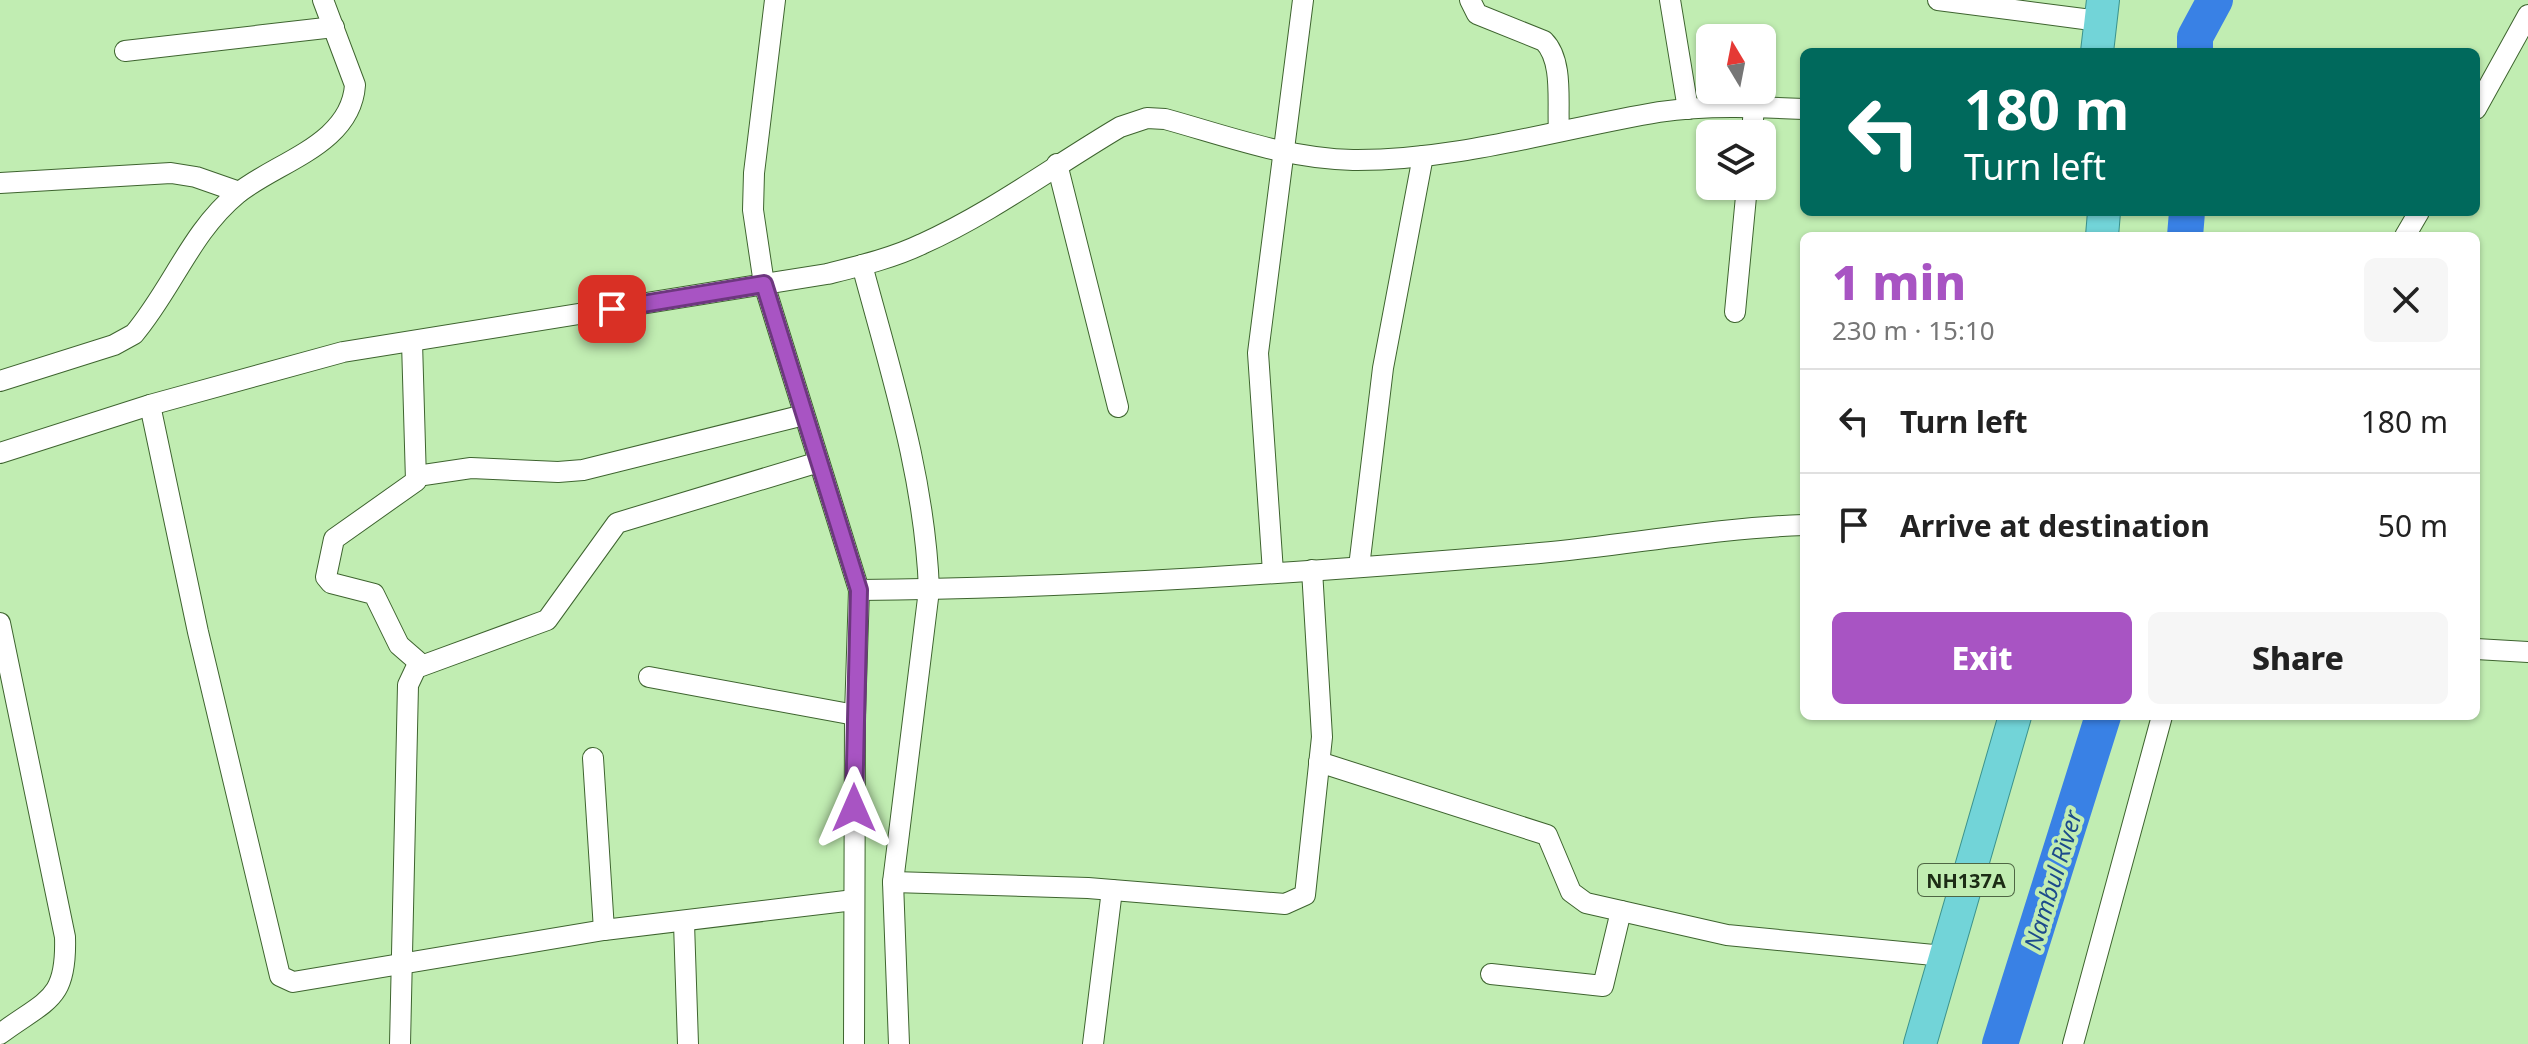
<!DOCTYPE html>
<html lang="en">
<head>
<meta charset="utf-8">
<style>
  :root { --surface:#fff; --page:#f6f6f6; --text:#222; --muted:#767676; --line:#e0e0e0; --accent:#a854c3 }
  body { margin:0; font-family:"Noto Sans",sans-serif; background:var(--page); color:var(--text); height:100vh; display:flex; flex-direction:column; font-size:30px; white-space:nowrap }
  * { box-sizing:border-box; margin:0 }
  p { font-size:26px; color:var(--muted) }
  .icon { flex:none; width:44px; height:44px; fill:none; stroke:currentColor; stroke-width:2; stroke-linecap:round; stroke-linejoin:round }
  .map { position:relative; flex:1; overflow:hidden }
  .panel { position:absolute; left:1800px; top:232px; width:680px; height:488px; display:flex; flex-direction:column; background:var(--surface); border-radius:12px; box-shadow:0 2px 6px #0004 }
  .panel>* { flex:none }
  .banner { position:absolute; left:1800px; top:48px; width:680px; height:168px; border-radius:12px; box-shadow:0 2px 6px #0004; background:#00695c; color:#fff; overflow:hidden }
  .needle { width:52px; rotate:350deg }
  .controls { position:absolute; left:1696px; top:24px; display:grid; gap:16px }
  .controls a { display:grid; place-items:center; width:80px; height:80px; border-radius:12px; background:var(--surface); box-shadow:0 2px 6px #0004; font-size:40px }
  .pin { position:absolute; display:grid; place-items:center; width:68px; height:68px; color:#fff; margin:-34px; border-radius:16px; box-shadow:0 4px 12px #0006 }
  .me { position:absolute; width:88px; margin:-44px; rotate:0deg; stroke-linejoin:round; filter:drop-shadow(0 0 6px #0008) }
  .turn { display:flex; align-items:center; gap:28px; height:168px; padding:0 32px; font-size:36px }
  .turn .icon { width:104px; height:104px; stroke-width:2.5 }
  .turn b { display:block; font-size:56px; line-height:68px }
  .round { display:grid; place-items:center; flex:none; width:84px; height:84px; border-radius:12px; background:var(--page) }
  .summary { display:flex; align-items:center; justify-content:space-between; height:136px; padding:0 32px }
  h1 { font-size:48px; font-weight:800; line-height:60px; color:var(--accent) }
  .cta { display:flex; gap:16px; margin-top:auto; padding:16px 32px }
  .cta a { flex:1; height:92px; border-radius:12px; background:var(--accent); color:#fff; font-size:32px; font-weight:800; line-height:92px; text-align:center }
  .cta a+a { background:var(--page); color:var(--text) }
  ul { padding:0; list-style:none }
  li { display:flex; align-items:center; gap:24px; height:104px; padding:0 32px; border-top:2px solid var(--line) }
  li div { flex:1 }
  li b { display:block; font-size:30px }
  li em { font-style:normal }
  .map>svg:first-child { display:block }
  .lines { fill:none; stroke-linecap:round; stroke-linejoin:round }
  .river { stroke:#3981e5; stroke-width:36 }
  .minor-casing { stroke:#3e642f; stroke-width:22 }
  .trunk-casing { stroke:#3c938d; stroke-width:34 }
  .minor { stroke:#fff; stroke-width:20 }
  .trunk { stroke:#72d4d8; stroke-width:32 }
  .route-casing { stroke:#6d377f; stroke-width:20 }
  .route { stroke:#a854c3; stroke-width:14 }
  .labels { text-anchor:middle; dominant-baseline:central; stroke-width:8; stroke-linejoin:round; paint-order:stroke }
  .shield { fill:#c1edb2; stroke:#4e6644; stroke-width:2 }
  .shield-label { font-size:20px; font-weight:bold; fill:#1c2c15 }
  .water-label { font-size:24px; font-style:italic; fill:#1c4b8b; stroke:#c1edb2 }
</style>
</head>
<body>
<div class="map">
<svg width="2528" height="1044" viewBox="0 0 2528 1044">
  <rect width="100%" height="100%" fill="#c1edb2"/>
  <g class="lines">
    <!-- river -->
    <g class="river">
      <polyline points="2195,52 2195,37 2215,0"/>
      <polyline points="2185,236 2187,212"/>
      <polyline points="2000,1044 2103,716"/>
    </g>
    <!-- minor casing -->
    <g class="minor-casing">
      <g id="minor">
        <polyline points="775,0 754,173 753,210 764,284 859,590 855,715 854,1044"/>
        <path d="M1470,0L1477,14L1544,41C1564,61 1557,104 1559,131"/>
        <polyline points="1670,0 1688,109"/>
        <polyline points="1938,0 2099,21"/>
        <polyline points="125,51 334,27"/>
        <polyline points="2476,109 2528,15"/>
        <polyline points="1752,134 1754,106"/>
        <polyline points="1057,164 1118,407"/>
        <polyline points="0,183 171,173 196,177 239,192"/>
        <polyline points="2405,236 2419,212"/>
        <path d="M862,265C891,373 925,478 929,590L893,882L899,1044"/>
        <polyline points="1735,312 1747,186"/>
        <polyline points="412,342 416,481 334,539 326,577 331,583 374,594 399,645 422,665"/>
        <path d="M0,381L114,345L134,334C172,289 191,232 237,194C276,162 351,145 355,85L323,0"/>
        <polyline points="150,405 198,632 280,976 293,982 604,930 854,900"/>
        <path d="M0,453L150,405L343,352L827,274C859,266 893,258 922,244C991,213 1054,166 1120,127L1147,118L1165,119C1227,136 1288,159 1353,160C1456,161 1558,129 1659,112C1707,105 1756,107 1804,109"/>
        <polyline points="417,476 471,468 558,472 583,470 804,415"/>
        <polyline points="1359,567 1383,368 1423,156"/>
        <polyline points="1273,572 1258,353 1303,0"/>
        <path d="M859,590C1086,588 1313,572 1540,553C1628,545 1715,528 1804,525"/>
        <path d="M0,623L65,937C67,1001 47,999 0,1034"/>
        <polyline points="2476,649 2528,652"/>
        <polyline points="649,677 855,715"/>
        <polyline points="593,758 604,930"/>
        <polyline points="1319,762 1547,835 1571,892 1586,903 1727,935 1944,956"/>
        <polyline points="893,882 1088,888 1285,904 1305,895 1322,737 1312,570"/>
        <polyline points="684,923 688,1044"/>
        <polyline points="1491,974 1603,986 1621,911"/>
        <polyline points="400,1044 408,685 416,668 547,620 617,523 819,462"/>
        <polyline points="1093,1044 1112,890"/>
        <polyline points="2073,1044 2162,716"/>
      </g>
    </g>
    <!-- trunk casing -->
    <g class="trunk-casing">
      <g id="trunk">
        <polyline points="2097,52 2103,0"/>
        <polyline points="2102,236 2104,212"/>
        <polyline points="1920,1044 2015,716"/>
      </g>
    </g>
    <!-- minor -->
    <use href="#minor" class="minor"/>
    <!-- trunk -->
    <use href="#trunk" class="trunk"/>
  </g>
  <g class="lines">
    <!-- route casing -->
    <g class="route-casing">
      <polyline id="route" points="612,309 764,284 859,590 854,808"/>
    </g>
    <!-- route -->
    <use href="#route" class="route"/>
  </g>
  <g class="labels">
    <!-- shield labels -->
    <rect class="shield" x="1918" y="864" width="96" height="32" rx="6"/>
    <g class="shield-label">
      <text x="1966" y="880">NH137A</text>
    </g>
    <!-- water labels -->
    <g class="water-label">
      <text transform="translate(2052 880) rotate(-73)">Nambul River</text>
    </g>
  </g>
</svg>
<div class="controls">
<a><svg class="needle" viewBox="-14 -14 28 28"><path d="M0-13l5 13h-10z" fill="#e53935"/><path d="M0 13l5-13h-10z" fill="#767676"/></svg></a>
<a><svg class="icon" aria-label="layers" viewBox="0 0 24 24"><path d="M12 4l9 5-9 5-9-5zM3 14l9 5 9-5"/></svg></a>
</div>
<div class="pin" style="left:612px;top:309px;background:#d93025"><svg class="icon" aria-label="arrive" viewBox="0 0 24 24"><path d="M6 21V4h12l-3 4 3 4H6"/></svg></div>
<svg class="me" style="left:854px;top:808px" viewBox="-20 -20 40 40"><path d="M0-17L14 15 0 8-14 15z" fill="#a854c3" stroke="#fff" stroke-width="4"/></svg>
<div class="banner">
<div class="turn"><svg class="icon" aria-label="left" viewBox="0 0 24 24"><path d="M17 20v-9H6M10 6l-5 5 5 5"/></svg><div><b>180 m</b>Turn left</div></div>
</div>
<section class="panel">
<div class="summary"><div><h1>1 min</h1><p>230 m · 15:10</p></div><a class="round"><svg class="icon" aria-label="close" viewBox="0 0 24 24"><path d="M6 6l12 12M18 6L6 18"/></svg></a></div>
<ul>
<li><svg class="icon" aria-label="left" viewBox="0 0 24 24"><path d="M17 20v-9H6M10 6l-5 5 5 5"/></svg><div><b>Turn left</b></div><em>180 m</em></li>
<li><svg class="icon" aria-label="arrive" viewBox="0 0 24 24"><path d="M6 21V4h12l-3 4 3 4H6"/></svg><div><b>Arrive at destination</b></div><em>50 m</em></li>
</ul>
<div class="cta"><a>Exit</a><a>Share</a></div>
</section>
</div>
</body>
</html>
